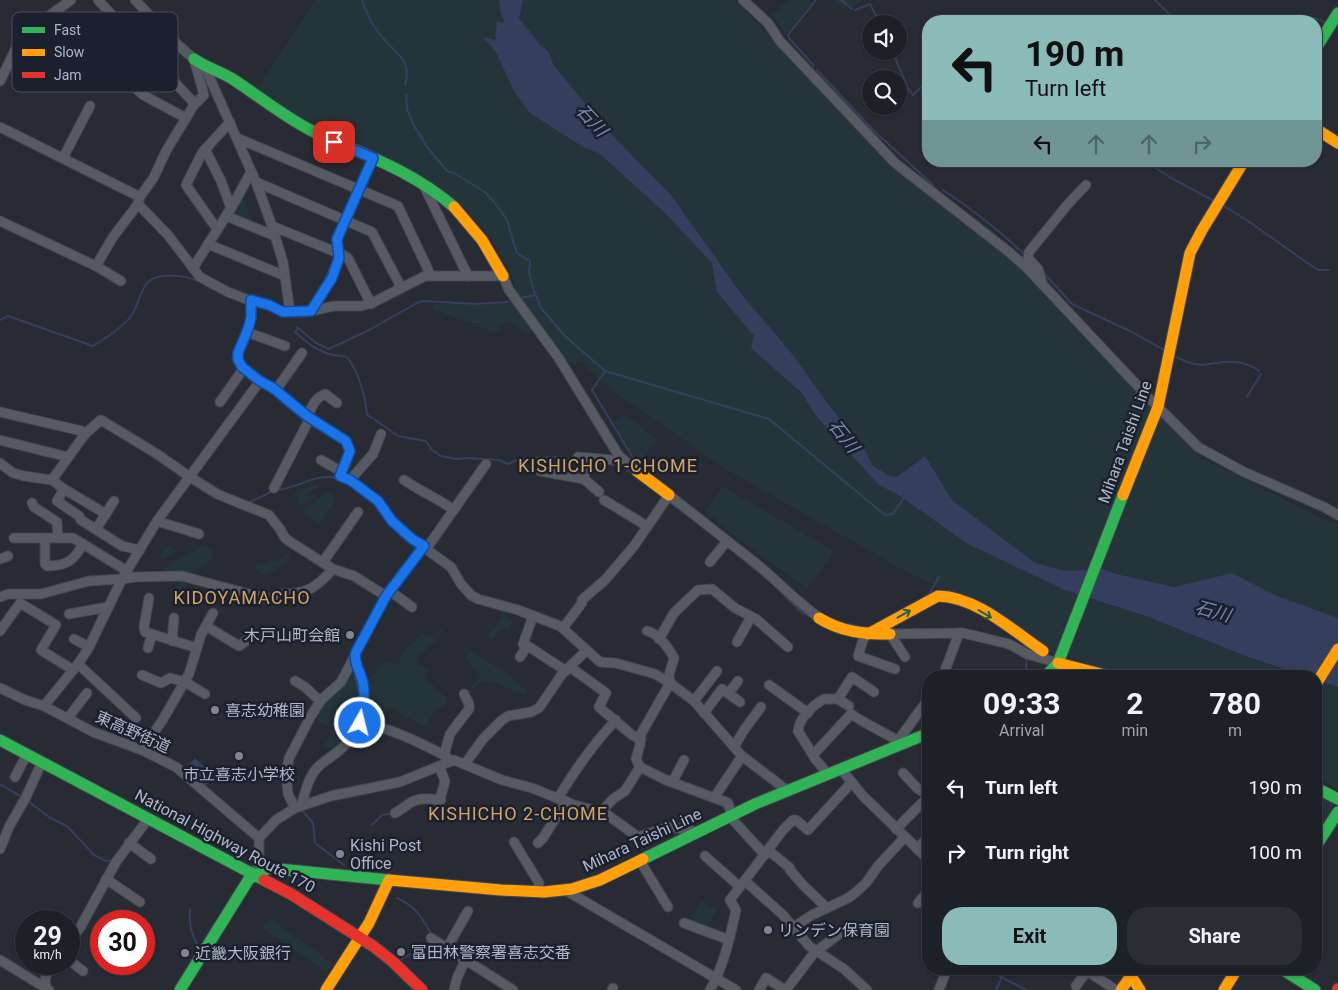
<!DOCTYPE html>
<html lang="en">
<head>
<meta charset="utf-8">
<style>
  :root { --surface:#1e2027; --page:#2b2d33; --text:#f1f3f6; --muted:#a1a3a7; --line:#3c3e44; --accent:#8bbbb9 }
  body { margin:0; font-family:Roboto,"Noto Sans JP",sans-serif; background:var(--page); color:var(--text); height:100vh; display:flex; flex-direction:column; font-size:19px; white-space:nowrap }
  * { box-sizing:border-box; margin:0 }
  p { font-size:16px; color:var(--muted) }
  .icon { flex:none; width:28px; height:28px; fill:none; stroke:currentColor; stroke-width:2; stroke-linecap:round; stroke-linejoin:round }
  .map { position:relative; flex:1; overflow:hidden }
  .details { position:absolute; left:922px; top:670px; width:400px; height:305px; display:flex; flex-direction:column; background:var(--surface); border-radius:20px; box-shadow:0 1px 4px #0004,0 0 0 1px var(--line) }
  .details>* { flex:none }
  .top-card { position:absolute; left:922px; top:15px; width:400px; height:152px; border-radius:20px; box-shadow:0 1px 4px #0004,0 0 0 1px var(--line); background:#8bbbb9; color:#111; overflow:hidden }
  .tools { position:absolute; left:862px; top:15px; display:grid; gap:10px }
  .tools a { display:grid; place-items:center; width:45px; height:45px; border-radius:50%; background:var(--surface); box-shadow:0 1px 4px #0004,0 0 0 1px var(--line); font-size:25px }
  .speed { position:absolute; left:15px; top:910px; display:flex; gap:10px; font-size:25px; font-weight:700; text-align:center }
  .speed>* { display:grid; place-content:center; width:65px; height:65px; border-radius:50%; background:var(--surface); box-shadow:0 1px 4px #0004,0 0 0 1px var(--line); line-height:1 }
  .speed small { font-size:12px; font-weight:400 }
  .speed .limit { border:8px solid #d22; background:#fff; color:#111 }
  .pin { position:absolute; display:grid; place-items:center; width:42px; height:42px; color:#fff; margin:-21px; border-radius:10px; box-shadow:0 2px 8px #0006 }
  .me { position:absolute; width:55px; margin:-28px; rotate:8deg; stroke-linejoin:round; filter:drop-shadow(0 0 4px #0008) }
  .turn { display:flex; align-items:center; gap:18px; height:105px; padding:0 20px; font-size:22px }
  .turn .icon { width:65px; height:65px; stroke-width:2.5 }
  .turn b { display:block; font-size:35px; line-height:42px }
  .lanes { display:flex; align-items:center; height:48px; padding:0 20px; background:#0003; justify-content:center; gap:25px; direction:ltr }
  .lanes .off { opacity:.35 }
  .eta { display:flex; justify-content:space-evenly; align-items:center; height:85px; text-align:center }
  .eta b { font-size:30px; font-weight:700; line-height:35px }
  .primary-button { display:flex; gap:10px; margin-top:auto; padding:10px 20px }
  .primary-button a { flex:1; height:58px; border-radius:20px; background:var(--accent); color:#111; font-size:20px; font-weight:700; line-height:58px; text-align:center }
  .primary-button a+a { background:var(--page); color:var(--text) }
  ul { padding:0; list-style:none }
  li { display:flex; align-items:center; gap:15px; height:65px; padding:0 20px }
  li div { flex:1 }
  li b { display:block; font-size:19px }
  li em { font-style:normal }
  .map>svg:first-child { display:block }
  .green { fill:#25343a }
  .water { fill:#353f5d }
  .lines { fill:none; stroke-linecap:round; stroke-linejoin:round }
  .stream { stroke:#353f5d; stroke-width:2 }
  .street-casing { stroke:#44464d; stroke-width:11 }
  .fast-casing { stroke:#44464d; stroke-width:13 }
  .slow-casing { stroke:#44464d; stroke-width:13 }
  .jam-casing { stroke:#44464d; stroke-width:13 }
  .street { stroke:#575a63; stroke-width:9 }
  .fast { stroke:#30b455; stroke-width:11 }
  .slow { stroke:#ff9f0a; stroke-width:11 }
  .jam { stroke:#e5322d; stroke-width:11 }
  .oneway { stroke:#246340 }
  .route-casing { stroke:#114b97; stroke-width:12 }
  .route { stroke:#1a73e8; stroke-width:9 }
  .poi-dot { fill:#818593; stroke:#1b202f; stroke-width:2 }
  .labels { text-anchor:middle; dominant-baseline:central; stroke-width:5; stroke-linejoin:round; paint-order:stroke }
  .street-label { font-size:16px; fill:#b1b6c6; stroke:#1b202f }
  .poi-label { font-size:16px; fill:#b1b6c6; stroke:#1b202f; text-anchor:start }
  .water-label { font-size:18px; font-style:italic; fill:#7a87ae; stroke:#1b202f }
  .neighbourhood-label { font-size:18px; letter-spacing:1px; fill:#d1a461; stroke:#1b202f }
  .key { fill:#1b202f; stroke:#484d5c; stroke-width:1 }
  .key-label { font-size:14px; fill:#b1b6c6 }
</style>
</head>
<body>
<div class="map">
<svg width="1338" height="990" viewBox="0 0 1338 990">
  <rect width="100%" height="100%" fill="#282b34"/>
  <!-- green -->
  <g class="green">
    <polygon points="315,0 734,0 894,167 1020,266 1152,409 1201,458 1323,519 1338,524 1338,618 1277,596 1232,573 1174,587 1116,574 1104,569 1093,599 1149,617 1243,655 1304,676 1122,676 1068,656 1055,655 1034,639 993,615 898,567 731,472 628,402 592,373 581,361 573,364 568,361 525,304 517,291 509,269 491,238 466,209 430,182 398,162 314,126 256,92"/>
    <polygon points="789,0 810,0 813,3 787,35 772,15"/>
    <polygon points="833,0 862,0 851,9 835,3"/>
    <polygon points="242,196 253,224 232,216 232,213"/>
    <polygon points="514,303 536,337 506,321 497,333 433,309 434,305 436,304 484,305"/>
    <polygon points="623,414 657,439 640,463 637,462 614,423"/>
    <polygon points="312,485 318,486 317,489 308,492 308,496 317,494 301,507 295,493"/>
    <polygon points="722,486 834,551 807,589 741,541 706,512"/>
    <polygon points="328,491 337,498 323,519 318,523 303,511"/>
    <polygon points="168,544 177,551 163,558 160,556"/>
    <polygon points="203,546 209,547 213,552 210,562 181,576 166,574 164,569 169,564"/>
    <polygon points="288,552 290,553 290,558 277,569 264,575 255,569 255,566 258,563 263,564 269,560 279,561"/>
    <polygon points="182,580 187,582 186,590 181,596 171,597 170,591"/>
    <path d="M503,610L505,612V615L512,622L509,628L505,627L503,630L500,629L492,641L487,637C492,627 502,623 501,611Z"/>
    <polygon points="443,627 445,627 435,642 416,658 418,665 428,668 425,678 447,699 442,708 436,709 425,727 389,707 382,719 368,712 381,720 389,729 363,722 367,711 367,682 385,661 397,665 407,648 422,634 429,637 435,635"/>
    <path d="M470,650L508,674L526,690L527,693C511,695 489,671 475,687C472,689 472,695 470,698L467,691L481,675L466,659Z"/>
    <polygon points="355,665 361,682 360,721 335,752 324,745 332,733 329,731 331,728 317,720 322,705 342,686"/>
    <polygon points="1316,680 1338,687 1338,789 1316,778"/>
    <polygon points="1316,792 1337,802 1337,806 1316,840"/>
    <polygon points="701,901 718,910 706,929 694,922 692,918"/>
    <polygon points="270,918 332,963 326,972 263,928"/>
  </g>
  <!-- water -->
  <g class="water">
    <polygon points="499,0 523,0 519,18 540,45 548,51 554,66 611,134 672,196 741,294 789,350 828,404 866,452 872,465 889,476 897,477 925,456 952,500 1035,563 1066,571 1103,569 1116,574 1174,587 1232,573 1277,596 1338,618 1338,687 1316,680 1316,676 1304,676 1243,655 1149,617 1065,590 968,544 897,494 879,485 816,416 802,393 751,348 754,336 717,292 712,263 666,214 599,153 583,147 530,113 513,89 496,52 483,37 495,40 497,22 505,23 501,14"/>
    <polygon points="195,758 215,776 206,786 186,768"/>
  </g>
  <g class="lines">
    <!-- stream -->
    <g class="stream">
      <path d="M362,0C366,12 370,22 378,32C392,52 413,57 405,85"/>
      <polyline points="841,0 852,9"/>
      <polyline points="1155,0 1176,21"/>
      <polyline points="855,10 870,4 880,24"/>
      <path d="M1298,21C1308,15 1316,17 1326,23"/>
      <polyline points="892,51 908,88 913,95 929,79"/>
      <polyline points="814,66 789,38 788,35 816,0"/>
      <polyline points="817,70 873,130 933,185"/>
      <polyline points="406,95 407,109 413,124 428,148 447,171 454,173 485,192 494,202 506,218 517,253 530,261 529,272 533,288 541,308 565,336 605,371 769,419 885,515 893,514 905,496"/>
      <polyline points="1145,161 1171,178 1214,201"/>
      <path d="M943,190C972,209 1000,231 1025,255"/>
      <polyline points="1224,206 1248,221 1306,262 1318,270 1329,270"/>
      <polyline points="1042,271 1072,304 1132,332 1164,350"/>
      <polyline points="205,285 221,293"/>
      <polyline points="521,298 535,295"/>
      <path d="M0,320L8,316L93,346C107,337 122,328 132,315C138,305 140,292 147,283C158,271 186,276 199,281"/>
      <path d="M297,327L298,328L295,332C306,342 318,352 333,355C338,356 343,355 348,358C359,374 365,396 367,415L372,418"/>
      <polyline points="298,328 316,343 329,349 369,330 417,303 424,301 475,304 508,302"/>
      <path d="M1176,357C1184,361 1193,365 1202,365C1207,365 1212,363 1217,363C1231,360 1248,362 1259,371"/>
      <polyline points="605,371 592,390 635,461 636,466"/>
      <polyline points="1247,397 1261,374"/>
      <polyline points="374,419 398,436 426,441 432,450 441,456 456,459 468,458 499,460 508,464 521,458 558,457 576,460"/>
      <polyline points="618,464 633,474"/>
      <path d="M278,490C297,488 317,473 336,478"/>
      <polyline points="669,502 686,514"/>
      <polyline points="248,503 273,491"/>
      <polyline points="738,555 774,585 802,613 813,617"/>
      <polyline points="929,594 939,577"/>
      <polyline points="847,624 857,626"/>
      <polyline points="891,629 901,630"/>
      <polyline points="1027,657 1026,667 1029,676"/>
      <polyline points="0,784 22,797"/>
      <polyline points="28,801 49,817 68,827 94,855 106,861 114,860"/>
      <polyline points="302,810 313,823 315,843 344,865"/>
      <polyline points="372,825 382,815 393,813"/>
      <path d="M397,898C417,907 421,917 432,935"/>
      <path d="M190,909C189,922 191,937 200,947"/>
      <polyline points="402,959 432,942"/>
      <polyline points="986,969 1026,990"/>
      <polyline points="996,990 1002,977"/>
    </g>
    <!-- street casing -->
    <g class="street-casing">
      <g id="street">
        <polyline points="98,0 195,104"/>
        <polyline points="743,0 768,23 779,40 895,163 1009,252 1027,268 1148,397 1198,447 1244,472 1324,507 1338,515"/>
        <polyline points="148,53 123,76 143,95 186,118"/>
        <polyline points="204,65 256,182 272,226 283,262 290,312"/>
        <polyline points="0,81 20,40 32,28 71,0"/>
        <polyline points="0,127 140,197"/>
        <polyline points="237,138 398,206 431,276"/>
        <polyline points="205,149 221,181 231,208"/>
        <polyline points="63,158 90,106"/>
        <polyline points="256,182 372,232 401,287"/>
        <polyline points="423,184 468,276"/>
        <polyline points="138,204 168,235 200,277 228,292 251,301 269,305 283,312 307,312 334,306 361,306 372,303 425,276 503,276 509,290 558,357 619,456 637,471"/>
        <polyline points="226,216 275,236"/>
        <polyline points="0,221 96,266 121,281"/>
        <polyline points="272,226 343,255 348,258 371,304"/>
        <polyline points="217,229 186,185 202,153 230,122"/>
        <polyline points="208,244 285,276"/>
        <polyline points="96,266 113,237 138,204 140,197 154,177 166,151 194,105 204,95 194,59 178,45 135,0"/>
        <polyline points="193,268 233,205 251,172"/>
        <polyline points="1042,283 1038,269 1028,258 1029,252 1068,204 1086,185"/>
        <polyline points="251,301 251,318 248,329 238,353 237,359 242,367 260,381 273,388 307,417 346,441 350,451 342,472"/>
        <polyline points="311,311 331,278 339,258 337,239 373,158"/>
        <polyline points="247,332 285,346"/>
        <polyline points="276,390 302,353"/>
        <polyline points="220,402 244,368"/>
        <polyline points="0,412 82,431 85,434"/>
        <path d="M308,417C311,407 315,398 325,394L337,403"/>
        <polyline points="0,440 68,457"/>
        <polyline points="578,457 624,461"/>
        <polyline points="321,460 342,472 340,476 350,480 378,501 392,521 412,539 451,567 461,584 471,595 478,599 518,610 560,626 600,662 615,663 630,667 655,674 670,683 694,701 742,756 788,791"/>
        <polyline points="0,463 13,473 24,476 52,480 64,489 106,514"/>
        <polyline points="540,471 584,479 588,458"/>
        <polyline points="584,479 599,492"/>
        <polyline points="52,480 85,434 101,420 157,454 190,477 217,494 269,515 280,529 285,538 292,543 333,569 354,576 386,596"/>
        <polyline points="350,480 373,454 381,434"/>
        <path d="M404,480C420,491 437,498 454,510"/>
        <polyline points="274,488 310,418"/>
        <polyline points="64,489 57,501 79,516 81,520 122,546 140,550"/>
        <polyline points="604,500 647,526"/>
        <polyline points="32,503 34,507 57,522 58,538"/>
        <polyline points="157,521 199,534"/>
        <polyline points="96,529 114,501"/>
        <polyline points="14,538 73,538 127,571"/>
        <path d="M45,538V564L47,566C66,566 74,561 83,544"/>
        <polyline points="0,559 8,556"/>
        <polyline points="323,562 358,512"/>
        <polyline points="710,562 727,541"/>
        <polyline points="390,591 412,607"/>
        <path d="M0,597L8,594H41L89,581L122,579L136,577L182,576L252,595L264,598H280L281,594C307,594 316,588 333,569"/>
        <polyline points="149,598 144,627 145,632 197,648"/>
        <polyline points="69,614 108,607"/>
        <polyline points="533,616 523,644 531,648 566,671"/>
        <polyline points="206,626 239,646 250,638"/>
        <polyline points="563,628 582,603 582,600 605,580 634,546 669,495 763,569 796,599 819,618"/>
        <polyline points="0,631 20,603 56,625 41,650 73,670"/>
        <path d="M647,631C659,634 668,647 674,658L669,675L670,683L641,734L640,745L636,759L640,767L666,780L728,803L733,820L765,855"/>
        <polyline points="865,634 858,656 895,669"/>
        <polyline points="890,634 963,633 1009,644 1027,654 1058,663"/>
        <polyline points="890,634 905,657"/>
        <polyline points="74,639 89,647"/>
        <polyline points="659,639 674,613 698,590 712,589 735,608 756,619 788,647"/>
        <polyline points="172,641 174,618"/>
        <polyline points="737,642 751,617"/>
        <polyline points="148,648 152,634"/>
        <polyline points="520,657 527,646"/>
        <polyline points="78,664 136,718"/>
        <polyline points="570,667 606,693 599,707 632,735 641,740"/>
        <polyline points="142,675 161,683 170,678 185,682 205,694"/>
        <polyline points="943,676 959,633"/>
        <polyline points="1069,676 1070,676"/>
        <polyline points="295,681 305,687 320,701"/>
        <polyline points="769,685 808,713"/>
        <polyline points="0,688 25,700 44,706 93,732 142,750 176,767 259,838 259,863 254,875"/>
        <polyline points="728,694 738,681"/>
        <polyline points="838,699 852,677 874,692"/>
        <polyline points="694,701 717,671"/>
        <polyline points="44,706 78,664 88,649 122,579 157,521 260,381"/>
        <polyline points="704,713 722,689 740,702"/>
        <polyline points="68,718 87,693"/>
        <path d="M360,723C389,727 418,742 444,755L451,761"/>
        <polyline points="895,745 929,698"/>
        <polyline points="734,747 744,730 761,707"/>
        <polyline points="142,750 162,721 189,674 201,635 213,613"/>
        <polyline points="444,755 450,734 469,709 469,704 464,694"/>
        <path d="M813,755L851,714C867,725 882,731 898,741"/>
        <polyline points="465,764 483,739 502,720 508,716 531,712 539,708 562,674 586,651"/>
        <polyline points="841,769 863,796 929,860"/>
        <polyline points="903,773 918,789 929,795"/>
        <path d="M828,774L816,760L798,731C799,718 813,705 824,699H838L849,706"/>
        <polyline points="15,777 27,754"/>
        <polyline points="673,781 684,760"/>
        <path d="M558,798C575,770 593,744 616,720"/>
        <polyline points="714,798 742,756"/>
        <polyline points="439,803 445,781 439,766"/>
        <path d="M301,806C305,794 308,777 318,767C325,760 335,755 342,748C369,722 368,691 354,659"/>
        <polyline points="295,808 288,794 286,774 289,758 311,716 321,700 341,682 386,596 424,546 429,545 486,464"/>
        <polyline points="601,812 613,799 625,791 640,767"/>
        <path d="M395,813C402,810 406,805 412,802C420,797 432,799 441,800"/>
        <polyline points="896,829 929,796"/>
        <polyline points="259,838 276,820 295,808 331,796 400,782 454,760 502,780 532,788 574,805 605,813 638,837 665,828 672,827 697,832"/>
        <polyline points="514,842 539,883 537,892"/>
        <polyline points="129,843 151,859"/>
        <polyline points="538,843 543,838 566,801"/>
        <polyline points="0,849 9,827 26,797 42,762"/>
        <polyline points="917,849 929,836"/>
        <polyline points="768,850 790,868 790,870 803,885 827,908"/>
        <polyline points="705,856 740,887"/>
        <polyline points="640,861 668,907"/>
        <polyline points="106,879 140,902"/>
        <polyline points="745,881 783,915 809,946 844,969 867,990"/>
        <polyline points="565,890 736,990"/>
        <polyline points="918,903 929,890"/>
        <polyline points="684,923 729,940"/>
        <polyline points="792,928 812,915 848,898 855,893 866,883 878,866 904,838"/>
        <polyline points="431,938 513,990"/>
        <polyline points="69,944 81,926 116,862 148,819"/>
        <polyline points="447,948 468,911"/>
        <polyline points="0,960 49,990"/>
        <polyline points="69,960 83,971"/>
        <polyline points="1076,986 1087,971 1116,990"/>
        <path d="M47,989C42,978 48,972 54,964"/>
        <polyline points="454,990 457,978 465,961"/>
        <polyline points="612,990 613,988"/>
        <path d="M710,990C724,966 730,937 736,910L730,900L783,830L793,820H796L808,830L852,782"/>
        <polyline points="759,990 766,978 785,990"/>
        <polyline points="786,990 814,953 839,934"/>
        <polyline points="939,990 947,969"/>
      </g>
    </g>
    <!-- fast casing -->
    <g class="fast-casing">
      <g id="fast">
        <polyline points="1316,48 1338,13"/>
        <path d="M194,59C205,67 219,71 231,78C259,96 284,117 314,132C362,154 413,171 454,207"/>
        <polyline points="1046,676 1058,663 1123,495"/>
        <polyline points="0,740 264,880"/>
        <polyline points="1316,788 1338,799"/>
        <polyline points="1316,846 1338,812"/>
        <polyline points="643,859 755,804 929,733"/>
        <polyline points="1282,969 1315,990"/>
        <polyline points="180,990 249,879 269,868 389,880"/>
      </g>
    </g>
    <!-- slow casing -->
    <g class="slow-casing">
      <g id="slow">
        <polyline points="1316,129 1338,143"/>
        <polyline points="454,207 482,240 503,276"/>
        <polyline points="637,471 669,495"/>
        <polyline points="1123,495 1158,407 1190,253 1202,230 1244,161"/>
        <path d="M819,618C841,632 864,634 890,634"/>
        <path d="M868,634L938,596C977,597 1012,630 1043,651"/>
        <polyline points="1058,663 1109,676"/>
        <polyline points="1316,684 1338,649"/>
        <polyline points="1131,976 1140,990"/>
        <polyline points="326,990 369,923 389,880 501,890 544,892 572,889 600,880 643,859"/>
        <polyline points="1121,990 1136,969"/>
        <polyline points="1224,990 1237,969"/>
      </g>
    </g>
    <!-- jam casing -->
    <g class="jam-casing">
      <g id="jam">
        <polyline points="264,880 291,894 373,946 392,961 422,990"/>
        <polyline points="1338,989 1338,990"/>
      </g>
    </g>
    <!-- street -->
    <use href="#street" class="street"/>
    <!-- fast -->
    <use href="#fast" class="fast"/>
    <!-- slow -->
    <use href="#slow" class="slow"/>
    <!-- jam -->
    <use href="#jam" class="jam"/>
  </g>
  <!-- one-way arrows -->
  <defs><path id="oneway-shaft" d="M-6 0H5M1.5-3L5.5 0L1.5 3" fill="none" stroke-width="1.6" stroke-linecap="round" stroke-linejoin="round" transform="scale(1.25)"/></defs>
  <g class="oneway">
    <use href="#oneway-shaft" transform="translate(904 614) rotate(-29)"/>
    <use href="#oneway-shaft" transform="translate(985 614) rotate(31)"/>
  </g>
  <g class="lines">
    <!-- route casing -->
    <g class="route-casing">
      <path id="route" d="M334,142L373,158L337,239L339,258L332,278L311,311L283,312L269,305L251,300V318L248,329L238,353V359L242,367L260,381L273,388L307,416L346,441L350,451L340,476L350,480L378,501L392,521L412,539L424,546L386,596L356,652C353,663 361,672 363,683C365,696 364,710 360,723"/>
    </g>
    <!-- route -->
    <use href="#route" class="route"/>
  </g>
  <!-- markers -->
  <g class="poi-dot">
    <circle cx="350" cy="635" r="5"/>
    <circle cx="215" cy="710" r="5"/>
    <circle cx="239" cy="756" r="5"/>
    <circle cx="340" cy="854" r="5"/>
    <circle cx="768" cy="930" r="5"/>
    <circle cx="401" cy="952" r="5"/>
    <circle cx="185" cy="953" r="5"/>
  </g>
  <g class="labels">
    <!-- street labels -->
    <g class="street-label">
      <text transform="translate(1125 442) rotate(-70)">Mihara Taishi Line</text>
      <text transform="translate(133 732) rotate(24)">東高野街道</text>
      <text transform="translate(642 840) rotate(-25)">Mihara Taishi Line</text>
      <text transform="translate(225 841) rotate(28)">National Highway Route 170</text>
    </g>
    <!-- poi labels -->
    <g class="poi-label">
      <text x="340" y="635" text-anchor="end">木戸山町会館</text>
      <text x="225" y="710">喜志幼稚園</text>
      <text x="239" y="774" text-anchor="middle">市立喜志小学校</text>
      <text x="350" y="845">Kishi Post<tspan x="350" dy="18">Office</tspan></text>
      <text x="778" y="930">リンデン保育園</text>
      <text x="411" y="952">富田林警察署喜志交番</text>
      <text x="195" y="953">近畿大阪銀行</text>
    </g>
    <!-- water labels -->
    <g class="water-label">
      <text transform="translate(592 120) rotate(47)">石川</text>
      <text transform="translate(844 436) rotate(52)">石川</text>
      <text transform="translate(1213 611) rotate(15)">石川</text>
    </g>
    <!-- neighbourhood labels -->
    <g class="neighbourhood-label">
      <text x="608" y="465">KISHICHO 1-CHOME</text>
      <text x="242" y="597">KIDOYAMACHO</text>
      <text x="518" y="813">KISHICHO 2-CHOME</text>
    </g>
  </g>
  <!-- legend -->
  <rect x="12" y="12" width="166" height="80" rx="8" class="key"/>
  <rect x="22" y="27" width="23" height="6" fill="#30b455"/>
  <rect x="22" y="49" width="23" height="7" fill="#ff9f0a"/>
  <rect x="22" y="72" width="23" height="6" fill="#e5322d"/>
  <g class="key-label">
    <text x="54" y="35">Fast</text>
    <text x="54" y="57">Slow</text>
    <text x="54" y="80">Jam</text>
  </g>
</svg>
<div class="tools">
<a><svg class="icon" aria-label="sound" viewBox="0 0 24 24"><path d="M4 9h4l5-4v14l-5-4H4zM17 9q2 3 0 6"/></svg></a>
<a><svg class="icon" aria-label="search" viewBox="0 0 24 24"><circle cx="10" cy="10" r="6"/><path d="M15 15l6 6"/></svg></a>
</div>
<div class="speed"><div>29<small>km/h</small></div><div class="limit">30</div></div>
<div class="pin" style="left:334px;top:142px;background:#d93025"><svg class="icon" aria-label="arrive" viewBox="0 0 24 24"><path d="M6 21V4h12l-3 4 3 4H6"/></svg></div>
<svg class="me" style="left:360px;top:723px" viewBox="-20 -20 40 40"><circle r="17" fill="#1a73e8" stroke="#fff" stroke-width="3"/><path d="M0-11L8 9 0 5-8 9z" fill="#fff"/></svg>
<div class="top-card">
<div class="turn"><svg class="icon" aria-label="left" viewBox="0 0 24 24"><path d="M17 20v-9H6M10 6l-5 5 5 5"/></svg><div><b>190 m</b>Turn left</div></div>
<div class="lanes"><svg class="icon" aria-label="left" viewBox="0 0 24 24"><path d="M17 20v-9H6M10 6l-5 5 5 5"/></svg><svg class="icon off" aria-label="ahead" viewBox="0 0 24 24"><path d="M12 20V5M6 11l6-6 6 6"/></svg><svg class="icon off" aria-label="ahead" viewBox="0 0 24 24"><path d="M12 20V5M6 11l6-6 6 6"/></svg><svg class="icon off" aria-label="right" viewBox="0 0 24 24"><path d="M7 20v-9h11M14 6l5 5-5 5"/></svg></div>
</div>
<section class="details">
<div class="eta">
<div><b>09:33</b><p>Arrival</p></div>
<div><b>2</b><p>min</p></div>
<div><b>780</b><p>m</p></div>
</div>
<ul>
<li><svg class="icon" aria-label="left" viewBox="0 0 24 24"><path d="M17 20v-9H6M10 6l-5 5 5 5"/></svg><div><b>Turn left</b></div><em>190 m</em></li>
<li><svg class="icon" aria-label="right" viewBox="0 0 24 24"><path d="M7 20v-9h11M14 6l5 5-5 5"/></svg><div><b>Turn right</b></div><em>100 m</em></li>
</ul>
<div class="primary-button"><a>Exit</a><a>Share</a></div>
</section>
</div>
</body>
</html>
